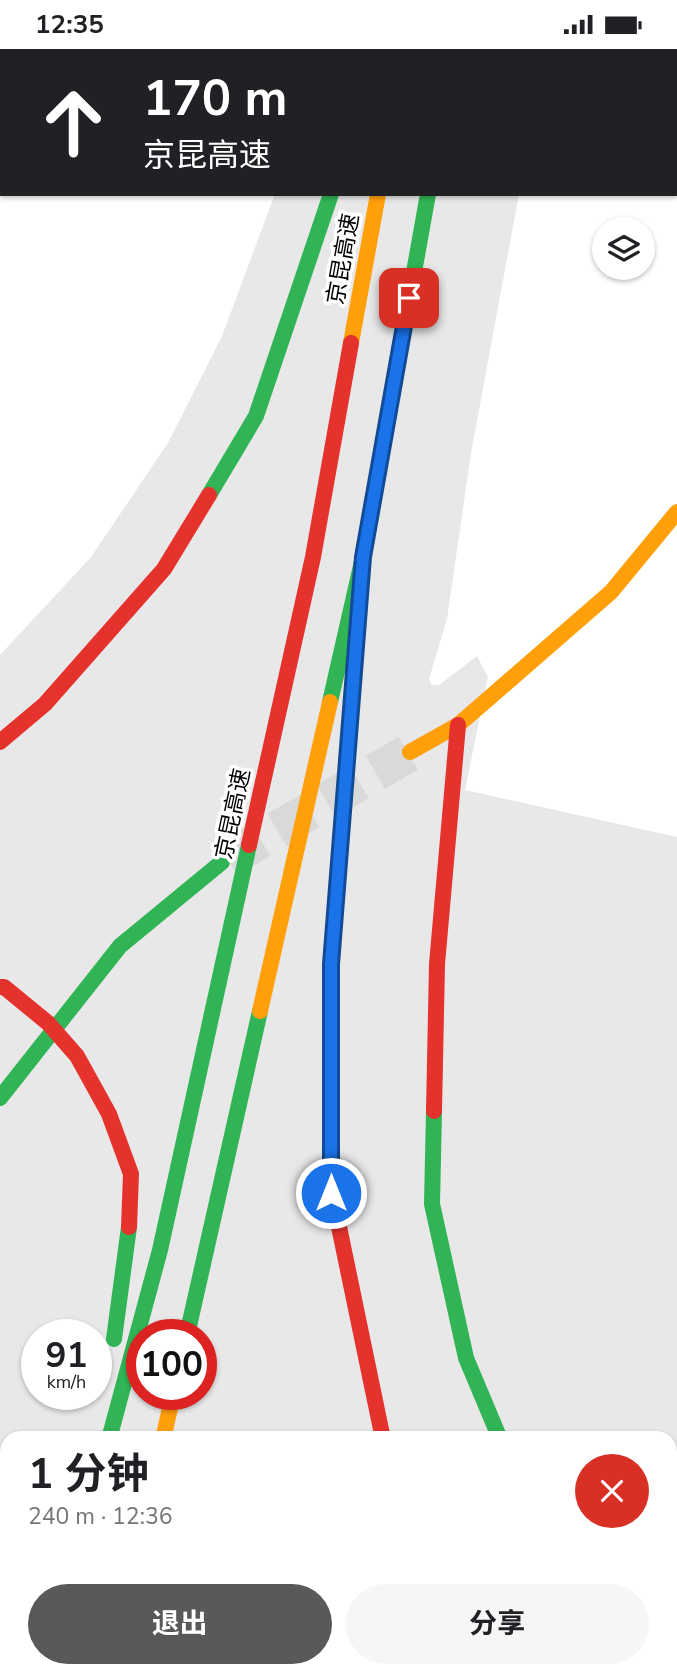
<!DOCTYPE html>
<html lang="zh">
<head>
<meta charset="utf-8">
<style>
  :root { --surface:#fff; --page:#f6f6f6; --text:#202124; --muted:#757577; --accent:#595959 }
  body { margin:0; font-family:"Nunito Sans","Noto Sans SC",sans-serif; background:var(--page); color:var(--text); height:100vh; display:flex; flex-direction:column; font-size:26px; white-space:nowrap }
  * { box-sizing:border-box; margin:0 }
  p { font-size:23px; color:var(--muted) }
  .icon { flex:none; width:38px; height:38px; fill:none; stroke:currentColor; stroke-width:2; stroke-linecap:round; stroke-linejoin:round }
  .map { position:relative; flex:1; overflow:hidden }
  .drawer { position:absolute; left:0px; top:1382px; width:677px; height:247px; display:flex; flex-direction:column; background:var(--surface); border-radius:21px 21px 0 0; box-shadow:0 2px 5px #0004 }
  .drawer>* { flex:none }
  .guide { position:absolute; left:0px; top:0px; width:677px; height:147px; box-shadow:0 2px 5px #0004; background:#202124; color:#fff; overflow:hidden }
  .tools { position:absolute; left:592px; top:168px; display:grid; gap:14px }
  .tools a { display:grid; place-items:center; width:63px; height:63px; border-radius:50%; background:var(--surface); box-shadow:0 2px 5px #0004; font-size:35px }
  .speed { position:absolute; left:21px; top:1270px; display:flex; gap:14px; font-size:35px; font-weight:700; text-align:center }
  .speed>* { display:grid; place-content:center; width:91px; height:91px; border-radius:50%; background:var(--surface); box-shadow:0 2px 5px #0004; line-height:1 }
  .speed small { font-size:18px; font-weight:400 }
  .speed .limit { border:10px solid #d22; background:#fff; color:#111 }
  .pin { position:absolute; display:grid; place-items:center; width:60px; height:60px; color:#fff; margin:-30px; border-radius:14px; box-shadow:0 4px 10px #0006 }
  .me { position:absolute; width:77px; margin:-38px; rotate:0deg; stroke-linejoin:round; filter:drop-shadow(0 0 5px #0008) }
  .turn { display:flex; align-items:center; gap:24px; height:147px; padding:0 28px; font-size:32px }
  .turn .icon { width:91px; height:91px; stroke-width:2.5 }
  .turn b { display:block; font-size:49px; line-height:60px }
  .round { display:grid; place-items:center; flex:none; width:74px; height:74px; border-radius:37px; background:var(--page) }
  .summary { display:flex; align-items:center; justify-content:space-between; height:119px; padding:0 28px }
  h1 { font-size:42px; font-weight:700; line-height:52px }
  .button { display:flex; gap:14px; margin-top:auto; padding:14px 28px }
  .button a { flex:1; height:80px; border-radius:42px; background:var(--accent); color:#fff; font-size:28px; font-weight:700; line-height:80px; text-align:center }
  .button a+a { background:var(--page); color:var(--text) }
  .status { display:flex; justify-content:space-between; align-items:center; height:49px; padding:0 35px; background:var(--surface); direction:ltr }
  .status svg { height:19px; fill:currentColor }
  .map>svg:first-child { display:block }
  .green { fill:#e8e8e8; fill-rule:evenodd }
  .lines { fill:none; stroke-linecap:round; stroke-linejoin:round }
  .secondary-tunnel { stroke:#d9d9d9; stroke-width:38; stroke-dasharray:38 19; stroke-linecap:butt }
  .street { stroke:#bdbdbd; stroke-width:26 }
  .fast { stroke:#30b455; stroke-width:16 }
  .slow { stroke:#ff9f0a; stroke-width:16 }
  .jam { stroke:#e5322d; stroke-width:16 }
  .route-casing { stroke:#114b97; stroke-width:18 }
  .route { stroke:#1a73e8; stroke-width:12 }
  .labels { text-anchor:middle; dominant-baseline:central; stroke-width:7; stroke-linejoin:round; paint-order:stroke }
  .street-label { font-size:23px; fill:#000; stroke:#fff }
</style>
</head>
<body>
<div class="status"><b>12:35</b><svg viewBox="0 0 49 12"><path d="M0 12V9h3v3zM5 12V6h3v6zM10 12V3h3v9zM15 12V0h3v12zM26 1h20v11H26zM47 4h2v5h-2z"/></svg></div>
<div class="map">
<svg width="677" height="1628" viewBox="0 0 677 1628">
  <rect width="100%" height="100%" fill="#fff"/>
  <!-- green -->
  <path class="green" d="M275,145H519L471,404L447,570L429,630L432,636H439L477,607L488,628L465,741L677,788V1628H0V606L91,508L168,394L222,287ZM37,1286H96V1346H37ZM142,1286H201V1346H142ZM7,1390H670V1622H7Z"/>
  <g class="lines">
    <!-- secondary-tunnel -->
    <polyline class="secondary-tunnel" points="228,810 410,703"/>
    <!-- street -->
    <g class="street">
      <polyline points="0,1413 7,1420"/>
      <polyline points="207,1622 213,1628"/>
      <polyline points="365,1628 372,1622"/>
    </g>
    <!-- fast -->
    <g class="fast">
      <polyline points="376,0 376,2"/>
      <polyline points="403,0 403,2"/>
      <polyline points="209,446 256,367 331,145"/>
      <polyline points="330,653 363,508 428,145"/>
      <polyline points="0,1049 120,897 222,813"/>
      <polyline points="434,1062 432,1155 466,1309 500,1390"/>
      <polyline points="332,1068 331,915 352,645"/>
      <polyline points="187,1286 260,962"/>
      <polyline points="114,1290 129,1178"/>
      <polyline points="109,1390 160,1201 249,796"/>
      <polyline points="505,1622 509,1628"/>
      <polyline points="639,1622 646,1628"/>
      <polyline points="47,1628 48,1622"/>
    </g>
    <!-- slow -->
    <g class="slow">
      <polyline points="453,0 453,2"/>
      <polyline points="351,294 378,145"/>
      <polyline points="410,703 458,676 611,543 677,463"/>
      <polyline points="260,962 330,653"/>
      <polyline points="163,1390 173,1346"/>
      <polyline points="103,1628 104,1622"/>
    </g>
    <!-- jam -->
    <g class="jam">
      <polyline points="0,693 45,655 164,520 209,446"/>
      <polyline points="249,796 313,508 351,294"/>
      <polyline points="0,938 4,938 48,974 77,1007 109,1065 131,1125 129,1178"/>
      <polyline points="434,1062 437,915 458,676"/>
      <polyline points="332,1068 332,1144 383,1390"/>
    </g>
  </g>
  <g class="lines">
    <!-- route casing -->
    <g class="route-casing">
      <polyline id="route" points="331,1144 331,915 363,508 409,249"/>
    </g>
    <!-- route -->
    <use href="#route" class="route"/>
  </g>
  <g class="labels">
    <!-- street labels -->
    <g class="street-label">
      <text transform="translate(343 210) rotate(-80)">京昆高速</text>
      <text transform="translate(233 765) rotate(-78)">京昆高速</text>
    </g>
  </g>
</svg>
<div class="tools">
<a><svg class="icon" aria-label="layers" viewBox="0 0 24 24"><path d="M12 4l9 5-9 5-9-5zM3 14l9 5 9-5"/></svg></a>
</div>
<div class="speed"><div>91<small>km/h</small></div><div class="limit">100</div></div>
<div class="pin" style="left:409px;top:249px;background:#d93025"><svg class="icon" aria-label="arrive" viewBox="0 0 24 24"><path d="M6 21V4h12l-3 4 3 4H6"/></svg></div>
<svg class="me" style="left:331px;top:1144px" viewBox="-20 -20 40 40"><circle r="17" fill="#1a73e8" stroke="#fff" stroke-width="3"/><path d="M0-11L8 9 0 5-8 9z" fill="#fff"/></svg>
<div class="guide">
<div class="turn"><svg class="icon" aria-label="ahead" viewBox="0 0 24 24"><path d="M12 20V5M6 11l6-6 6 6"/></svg><div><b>170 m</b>京昆高速</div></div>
</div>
<section class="drawer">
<div class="summary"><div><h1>1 分钟</h1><p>240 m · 12:36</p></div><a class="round" style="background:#d93025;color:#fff"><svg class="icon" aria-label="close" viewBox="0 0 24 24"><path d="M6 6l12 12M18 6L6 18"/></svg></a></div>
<div class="button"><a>退出</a><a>分享</a></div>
</section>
</div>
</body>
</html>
